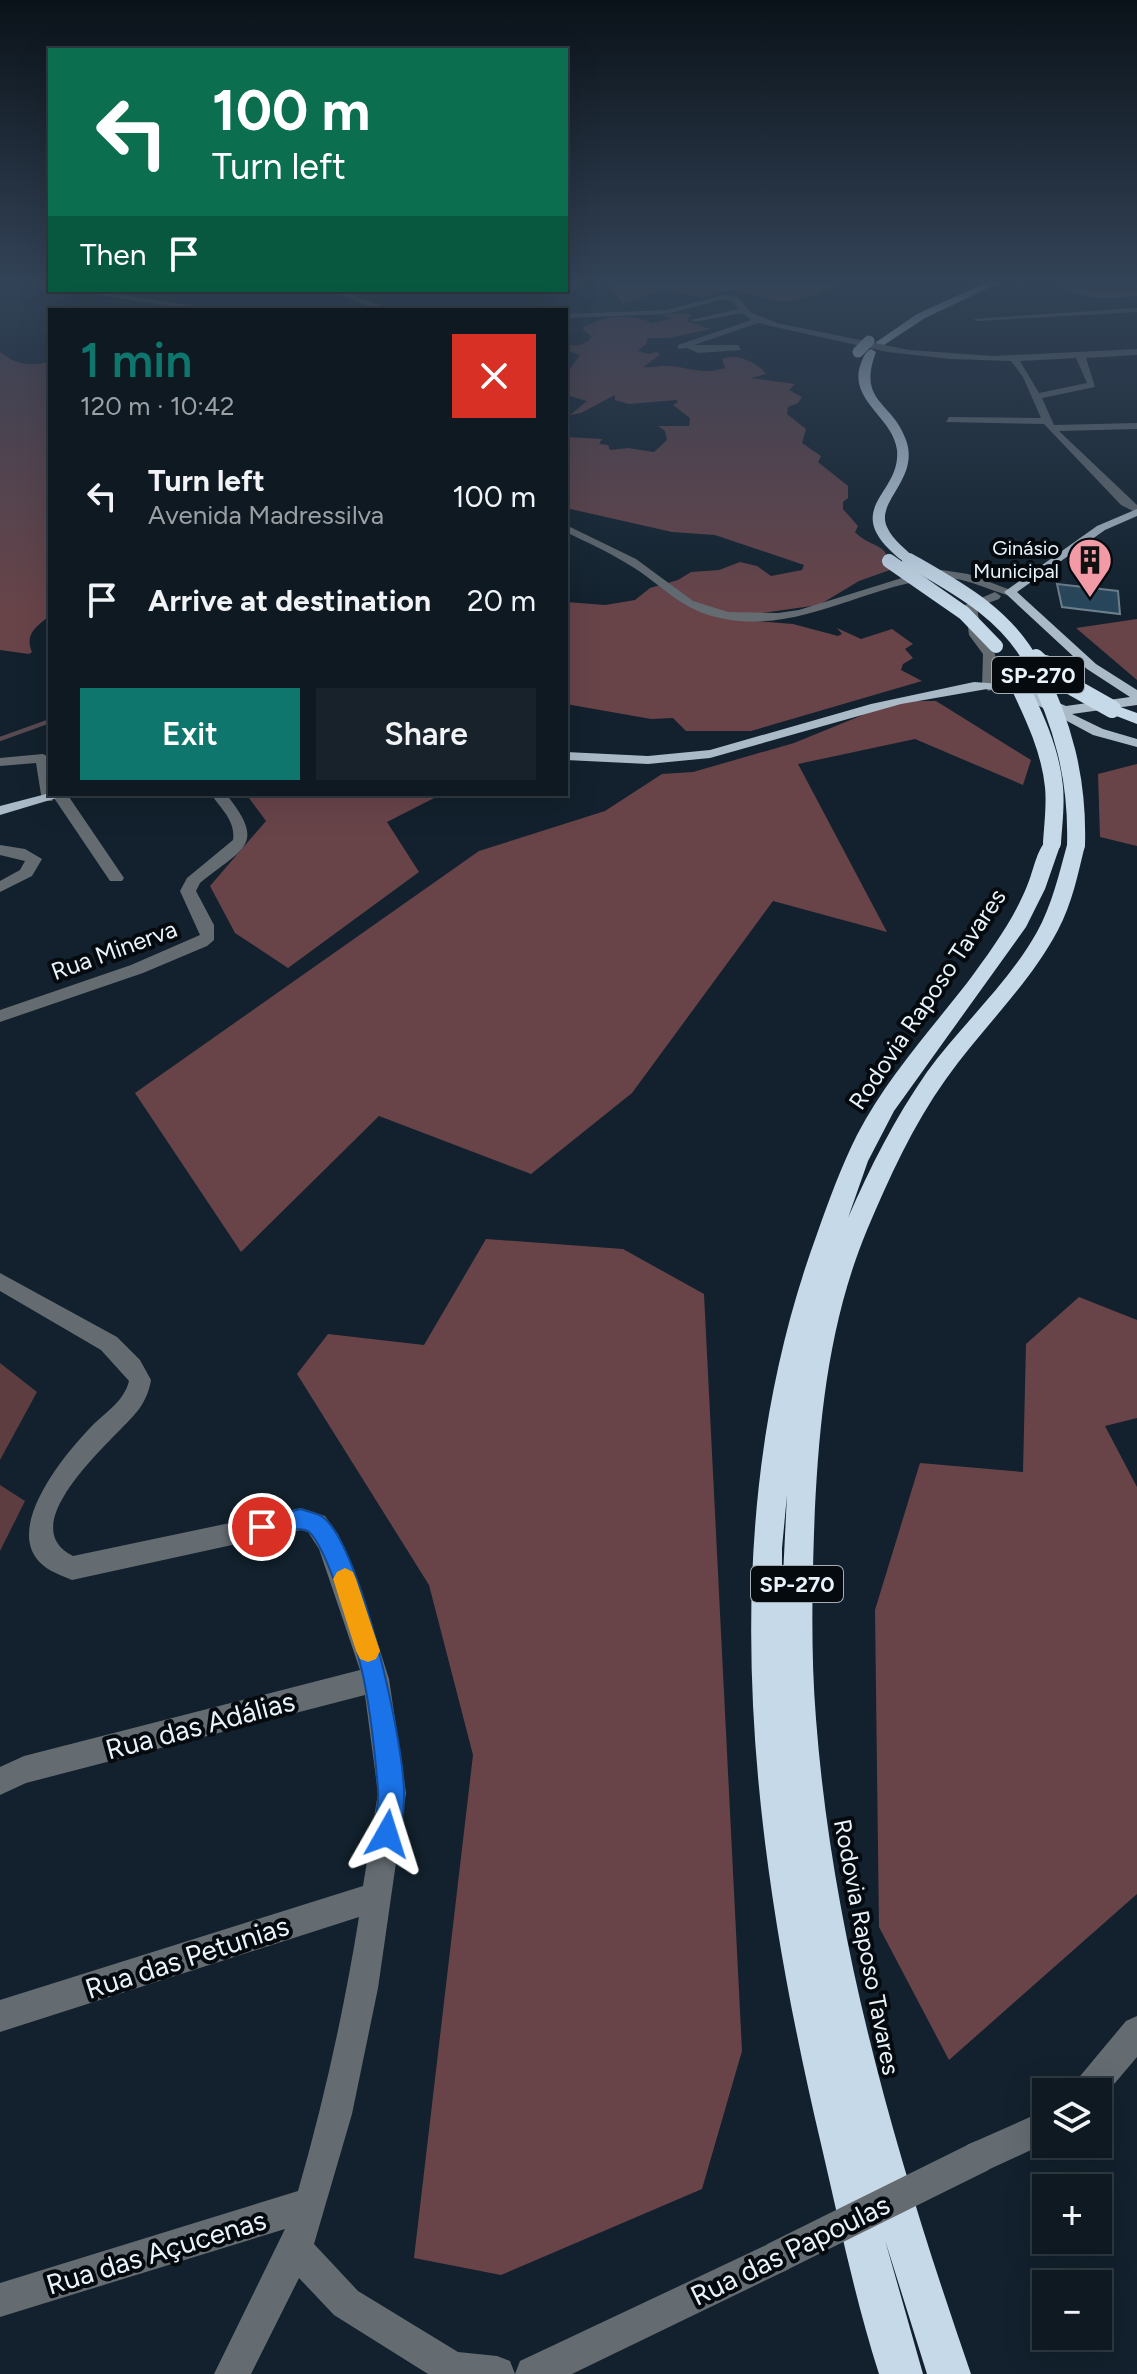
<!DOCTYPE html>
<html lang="en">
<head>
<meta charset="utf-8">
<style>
  :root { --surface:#0e1922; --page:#17222a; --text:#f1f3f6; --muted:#9ba0a5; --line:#2e3840; --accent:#0f766e }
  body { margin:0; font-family:Figtree,sans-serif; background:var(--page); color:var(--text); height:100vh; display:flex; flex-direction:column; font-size:30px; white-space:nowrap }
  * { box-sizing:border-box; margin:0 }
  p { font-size:26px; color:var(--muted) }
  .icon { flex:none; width:44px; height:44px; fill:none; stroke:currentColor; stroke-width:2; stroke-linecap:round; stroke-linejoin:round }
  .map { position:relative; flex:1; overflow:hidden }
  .panel { position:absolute; left:48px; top:308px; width:520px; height:488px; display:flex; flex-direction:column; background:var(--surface); border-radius:0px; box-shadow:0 8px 32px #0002,0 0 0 2px var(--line) }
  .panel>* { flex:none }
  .top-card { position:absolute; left:48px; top:48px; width:520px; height:244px; border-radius:0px; box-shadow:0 8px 32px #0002,0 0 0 2px var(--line); background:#0b6e4f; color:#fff; overflow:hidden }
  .fabs { position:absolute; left:1032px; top:2078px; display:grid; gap:16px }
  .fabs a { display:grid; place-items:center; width:80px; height:80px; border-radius:0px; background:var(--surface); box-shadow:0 8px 32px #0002,0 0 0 2px var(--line); font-size:40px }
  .pin { position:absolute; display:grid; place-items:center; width:68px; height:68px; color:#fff; margin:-34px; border:4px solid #fff; border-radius:50%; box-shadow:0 2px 8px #0007 }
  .me { position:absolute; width:88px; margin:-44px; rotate:6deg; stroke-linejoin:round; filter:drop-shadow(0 0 6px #0008) }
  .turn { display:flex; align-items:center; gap:28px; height:168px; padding:0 32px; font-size:36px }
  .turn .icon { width:104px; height:104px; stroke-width:2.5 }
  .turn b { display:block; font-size:56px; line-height:68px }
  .then { display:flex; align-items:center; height:76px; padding:0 32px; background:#0003; gap:16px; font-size:30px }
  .round { display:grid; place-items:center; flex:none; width:84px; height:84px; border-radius:0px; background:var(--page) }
  .headline { display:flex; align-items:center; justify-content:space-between; height:136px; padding:0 32px }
  h1 { font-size:48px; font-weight:600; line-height:60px; color:var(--accent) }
  .primary-button { display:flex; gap:16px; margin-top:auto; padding:16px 32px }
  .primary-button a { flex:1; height:92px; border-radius:0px; background:var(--accent); color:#fff; font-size:32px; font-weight:600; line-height:92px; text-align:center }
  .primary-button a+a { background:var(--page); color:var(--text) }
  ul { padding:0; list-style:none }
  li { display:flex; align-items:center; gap:24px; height:104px; padding:0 32px }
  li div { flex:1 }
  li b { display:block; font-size:30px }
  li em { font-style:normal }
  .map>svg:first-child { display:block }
  .green { fill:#5e3d41 }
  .forest { fill:#684449 }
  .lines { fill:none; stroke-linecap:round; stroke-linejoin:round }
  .stream { stroke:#584a50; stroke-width:4 }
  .building { fill:#28465b; stroke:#6d7f8d; stroke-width:2 }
  .minor { fill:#646c72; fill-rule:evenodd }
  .major { fill:#aabac7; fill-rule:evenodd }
  .highway { fill:#c5d9e9; fill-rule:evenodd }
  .minor-bridge { stroke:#646c72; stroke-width:32 }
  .highway-bridge-far2 { stroke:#c5d9e9; stroke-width:11 }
  .highway-bridge-far1 { stroke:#c5d9e9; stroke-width:14 }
  .highway-bridge { stroke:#c5d9e9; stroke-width:18 }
  .route { fill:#1a73e8; stroke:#114b97; stroke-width:2 }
  .slow { fill:#f59e0b }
  .labels { text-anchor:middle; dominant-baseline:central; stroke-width:8; stroke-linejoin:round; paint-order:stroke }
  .far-poi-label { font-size:20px; fill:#e9f3fb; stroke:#050a0f; text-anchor:end }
  .shield { fill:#050a0f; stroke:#a5adb4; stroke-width:2 }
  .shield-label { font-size:22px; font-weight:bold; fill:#e9f3fb }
  .street-label { font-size:24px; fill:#e9f3fb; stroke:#050a0f }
  .near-street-label { font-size:28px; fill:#e9f3fb; stroke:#050a0f }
</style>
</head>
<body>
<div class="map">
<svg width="1137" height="2374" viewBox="0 0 1137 2374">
  <rect width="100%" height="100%" fill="#12212d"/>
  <!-- green -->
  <g class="green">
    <polygon points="1063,280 1137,280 1137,293 1094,293 1063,284"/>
    <polygon points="0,1363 37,1392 0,1460"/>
    <polygon points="0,1485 25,1501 0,1551"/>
  </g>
  <!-- forest -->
  <g class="forest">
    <polygon points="599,280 796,280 836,285 817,295 783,302 731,289 701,297 663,290 622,304 607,281"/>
    <path d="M684,313L691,315L687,321L710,329L668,338H648L646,344L638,351L649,354L657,352L660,355L643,367C652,368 661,365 670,366C690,368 705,375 725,368L722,359C736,353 757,362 766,374L751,378L795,384L789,390L802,397L798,403L788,407L787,414L806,429L802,443L821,456L818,462L848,486V498L843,502V509L858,526L855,532C872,550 888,540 890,570L859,581L819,605L762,613L754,621L793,624L838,636L842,634L837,628L861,639L892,629L913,644L905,649L913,658L903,664L901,670L922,681L751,731H686L673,718L651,719L566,704V602L605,605L635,600L650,588L678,580L691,572L719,570L740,562L757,566L771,576L802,570L804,565L715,535L672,532L566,508V437L602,439L599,444L608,445L610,450L628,448L654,452L667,440L665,431L658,426H689L690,418L673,405L678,402L676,400L629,404L615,400V395L581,413L570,415L587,401L566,395V374L580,355L566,350V344C576,347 584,346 592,337L582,328C605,315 630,313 652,323L674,318L662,316L664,315Z"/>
    <path d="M0,352C16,365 30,366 50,362V615C37,627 24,633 32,652L29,654L0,650Z"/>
    <polygon points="1137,619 1137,680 1076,628"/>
    <polygon points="897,701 936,701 1031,760 1023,785 915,739 798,764 887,932 773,901 632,1093 531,1174 379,1116 241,1252 135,1093 479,851 605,811 662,774 693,772 794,743"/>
    <polygon points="1137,764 1137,846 1100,837 1098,774"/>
    <polygon points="246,794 442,794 387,822 419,872 288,968 235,933 210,886 266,821"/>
    <polygon points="486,1239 623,1249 704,1294 742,2051 702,2189 501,2275 414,2258 473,1755 429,1585 297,1374 328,1334 424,1345"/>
    <polygon points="1079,1297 1137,1320 1137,1418 1105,1426 1137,1487 1137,1894 949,2060 879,1927 875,1610 920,1463 1023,1472 1026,1344"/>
  </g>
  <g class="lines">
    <!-- stream -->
    <polyline class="stream" points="0,739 50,721"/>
  </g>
  <!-- building -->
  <polygon class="building" points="1057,584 1118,591 1120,614 1062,607"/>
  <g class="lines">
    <!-- minor -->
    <g class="minor">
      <polygon points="16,280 50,284 50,288 20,282"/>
      <path d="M1054,280H1063L1076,289L1094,292H1137V296C1110,299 1075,301 1054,280Z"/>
      <polygon points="66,290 87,290 219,310 197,310"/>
      <polygon points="328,290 339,290 391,310 379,310"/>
      <path d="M723,295L738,297L750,312L777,323L909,350L993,356L1137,349V355L1086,358L1095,387L1042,398L1054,425L1137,423V429L1059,431L1137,505V513L1121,505L1044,424L946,422L949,417L1041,418L1023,377L1011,361L951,359L888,352L758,323L694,345H738L741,350L698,353L687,348L678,349V345L751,320L742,313L695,322L691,320L738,309L732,301L724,299L667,314L566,318V314L667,310ZM1076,358L1087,383L1039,393L1020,361Z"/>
      <polygon points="1137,308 1137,312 977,321 973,319"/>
      <path d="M566,525L636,559L693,601L728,612L778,613L799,610L905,577L942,570L968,574L1016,592L1010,596C988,590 963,576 939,578C866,585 801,633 725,619C679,611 663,584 626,563C607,551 586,542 566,532Z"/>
      <polygon points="995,592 1001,596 999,599 977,607 981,635 995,654 996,687 989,691 982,687 983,654 969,635 965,605"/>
      <polygon points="43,754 50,758 50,794 67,794 124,878 122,881 110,881 54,798 52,801 42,801 36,763 0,766 0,758"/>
      <path d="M211,794H226C268,846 242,848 200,883L196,891L214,925V940L207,946L143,973L0,1022V1010L131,965L200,935L180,891L187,878L233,840C236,821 221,809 211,794Z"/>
      <polygon points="0,845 25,849 42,859 32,876 0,892 0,881 20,870 25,861 0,855"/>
      <path d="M0,1273L117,1337L140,1360L151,1380C149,1392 144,1404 135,1414C112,1441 11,1526 73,1556L301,1508L325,1516L338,1534L358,1581L389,1679L406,1793L378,1988L352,2114L314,2244L358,2291L458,2352L497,2356L510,2361L515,2374H428L334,2315L299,2278L251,2374H214L285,2229L0,2317V2283L298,2191C324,2101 344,2010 359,1917L0,2032V2000L363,1886L378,1793L365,1695L26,1783L0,1795V1767L24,1756L360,1670L319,1549L308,1532L301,1530L72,1580C63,1576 51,1572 44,1566C0,1532 64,1455 90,1428C104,1413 124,1402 129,1381L101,1350L0,1291Z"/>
      <polygon points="1137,2016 1137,2057 1098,2103 1098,2092 1071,2092 1076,2081 1126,2021"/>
      <polygon points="1046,2110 1046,2143 979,2174 967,2169 962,2157 967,2145"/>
      <polygon points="777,2240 789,2245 794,2257 789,2269 572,2374 515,2374 520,2361"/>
    </g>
    <!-- major -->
    <g class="major">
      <polygon points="1137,509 1137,516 1105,530 1017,592 1096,664 1137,690 1137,705 1072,714 1103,729 1137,739 1137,747 1093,735 1017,694 987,689 901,704 710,758 648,764 566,760 566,752 648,756 710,750 871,704 974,682 1016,685 1066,706 1130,697 1087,669 1004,592 1097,526"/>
      <polygon points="50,793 70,794 0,815 0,806"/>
    </g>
    <!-- highway -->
    <g class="highway">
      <polygon points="992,280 1005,280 925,318 884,345 875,343 917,314"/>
      <path d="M871,349L876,352C857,403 892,400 906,440C920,479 875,501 887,527C893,541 907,549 916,560L909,564C900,561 892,552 885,545C850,505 901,491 897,450C893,417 847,400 861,363C864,356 865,352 871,349Z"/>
      <polygon points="1112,704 1137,713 1137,724 1106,712 1106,706"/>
      <path d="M1052,837L1061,843L1045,889L1026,927L894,1111L868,1161L848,1218C870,1167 895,1118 927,1072C962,1024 1008,984 1037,932C1052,905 1059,874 1067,845L1069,841H1083L1085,845C1078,874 1072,904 1058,930C1029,985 982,1028 946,1079C913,1125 889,1178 867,1230C827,1326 818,1430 814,1533C812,1595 811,1657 816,1719C833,1943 898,2163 971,2374H927L885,2240L923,2374H879C855,2299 839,2221 821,2144C751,1846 709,1528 817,1234C829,1200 841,1167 857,1135C886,1079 928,1033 967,983C989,953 1013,921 1027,886C1034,871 1037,843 1052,837ZM787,1495L782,1596V1548Z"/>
    </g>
    <!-- minor-bridge -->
    <polyline class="minor-bridge" points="777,2257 979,2157"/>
    <!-- highway-bridge-far2 -->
    <polyline class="highway-bridge-far2" points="858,352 869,341"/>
    <!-- highway-bridge-far1 -->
    <g class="highway-bridge-far1">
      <path d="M909,560C958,588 1007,614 1034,666"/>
      <polyline points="889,561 964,613 996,646"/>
      <polyline points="1036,656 1047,666"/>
    </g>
    <!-- highway-bridge -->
    <g class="highway-bridge">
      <path d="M1033,664C1063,723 1078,779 1076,845"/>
      <polyline points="1045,664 1066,683 1112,709"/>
      <path d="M1010,665C1028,704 1050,744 1054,787C1056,806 1053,825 1052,843"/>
    </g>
  </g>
  <!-- sky -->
  <linearGradient id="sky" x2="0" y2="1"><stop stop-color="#0a1219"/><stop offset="0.46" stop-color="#334357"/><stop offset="1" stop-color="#334357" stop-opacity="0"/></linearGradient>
  <rect width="1137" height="612" fill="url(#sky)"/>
  <!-- route -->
  <path class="route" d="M301,1509C308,1512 319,1513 324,1518C361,1548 405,1745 404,1795C404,1810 402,1829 396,1843L387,1847L378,1843C371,1826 380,1807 378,1789C375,1753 371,1715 364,1680C358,1652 328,1546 308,1531C297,1524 270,1540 254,1534L251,1527L254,1520Z"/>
  <!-- slow -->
  <polygon class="slow" points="345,1568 353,1572 356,1579 380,1651 376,1659 368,1662 360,1659 356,1651 333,1579 337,1572"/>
  <!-- icons -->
  <defs>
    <g id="building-pin" transform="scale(2.3)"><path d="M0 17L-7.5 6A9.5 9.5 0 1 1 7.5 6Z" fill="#f39aa7" stroke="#050a0f"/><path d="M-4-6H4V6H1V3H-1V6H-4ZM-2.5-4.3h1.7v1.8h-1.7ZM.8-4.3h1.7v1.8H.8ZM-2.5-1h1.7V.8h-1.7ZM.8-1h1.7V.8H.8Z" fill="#111"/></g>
  </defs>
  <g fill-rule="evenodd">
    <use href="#building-pin" x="1090" y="560"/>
  </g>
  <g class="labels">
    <!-- far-poi labels -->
    <g class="far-poi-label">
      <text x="1059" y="548">Ginásio<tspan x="1059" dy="23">Municipal</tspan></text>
    </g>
    <!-- shield labels -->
    <g class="shield">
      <rect x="992" y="657" width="92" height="36" rx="6"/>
      <rect x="751" y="1566" width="92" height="36" rx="6"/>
    </g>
    <g class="shield-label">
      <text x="1038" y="675">SP-270</text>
      <text x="797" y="1584">SP-270</text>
    </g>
    <!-- street labels -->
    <g class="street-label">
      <text transform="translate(114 950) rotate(-20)">Rua Minerva</text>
      <text transform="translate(927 999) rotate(-56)">Rodovia Raposo Tavares</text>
      <text transform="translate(867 1947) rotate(79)">Rodovia Raposo Tavares</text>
    </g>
    <!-- near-street labels -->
    <g class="near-street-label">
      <text transform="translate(200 1725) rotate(-15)">Rua das Adálias</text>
      <text transform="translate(187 1957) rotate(-18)">Rua das Petunias</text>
      <text transform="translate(790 2250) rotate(-26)">Rua das Papoulas</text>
      <text transform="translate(156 2252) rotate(-17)">Rua das Açucenas</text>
    </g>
  </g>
</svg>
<div class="fabs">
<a><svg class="icon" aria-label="layers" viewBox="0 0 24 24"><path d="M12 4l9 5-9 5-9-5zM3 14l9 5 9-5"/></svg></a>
<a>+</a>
<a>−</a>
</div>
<div class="pin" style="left:262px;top:1527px;background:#d93025"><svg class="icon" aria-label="arrive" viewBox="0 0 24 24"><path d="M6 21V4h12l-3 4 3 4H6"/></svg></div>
<svg class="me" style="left:387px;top:1834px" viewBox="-20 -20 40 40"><path d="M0-17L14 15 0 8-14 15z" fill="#1a73e8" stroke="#fff" stroke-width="4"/></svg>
<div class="top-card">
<div class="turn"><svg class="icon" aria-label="left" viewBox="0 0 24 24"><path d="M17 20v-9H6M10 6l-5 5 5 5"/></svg><div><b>100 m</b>Turn left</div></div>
<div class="then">Then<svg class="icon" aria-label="arrive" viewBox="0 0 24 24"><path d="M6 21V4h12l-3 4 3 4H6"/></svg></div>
</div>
<section class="panel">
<div class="headline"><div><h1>1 min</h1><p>120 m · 10:42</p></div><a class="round" style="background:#d93025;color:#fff"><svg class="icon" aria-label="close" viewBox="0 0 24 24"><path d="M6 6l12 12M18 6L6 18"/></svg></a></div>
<ul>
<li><svg class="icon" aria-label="left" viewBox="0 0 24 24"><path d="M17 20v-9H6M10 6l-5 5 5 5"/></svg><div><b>Turn left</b><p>Avenida Madressilva</p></div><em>100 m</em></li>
<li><svg class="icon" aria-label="arrive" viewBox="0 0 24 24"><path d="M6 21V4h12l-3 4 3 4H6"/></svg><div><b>Arrive at destination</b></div><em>20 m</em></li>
</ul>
<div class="primary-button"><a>Exit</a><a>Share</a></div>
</section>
</div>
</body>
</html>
